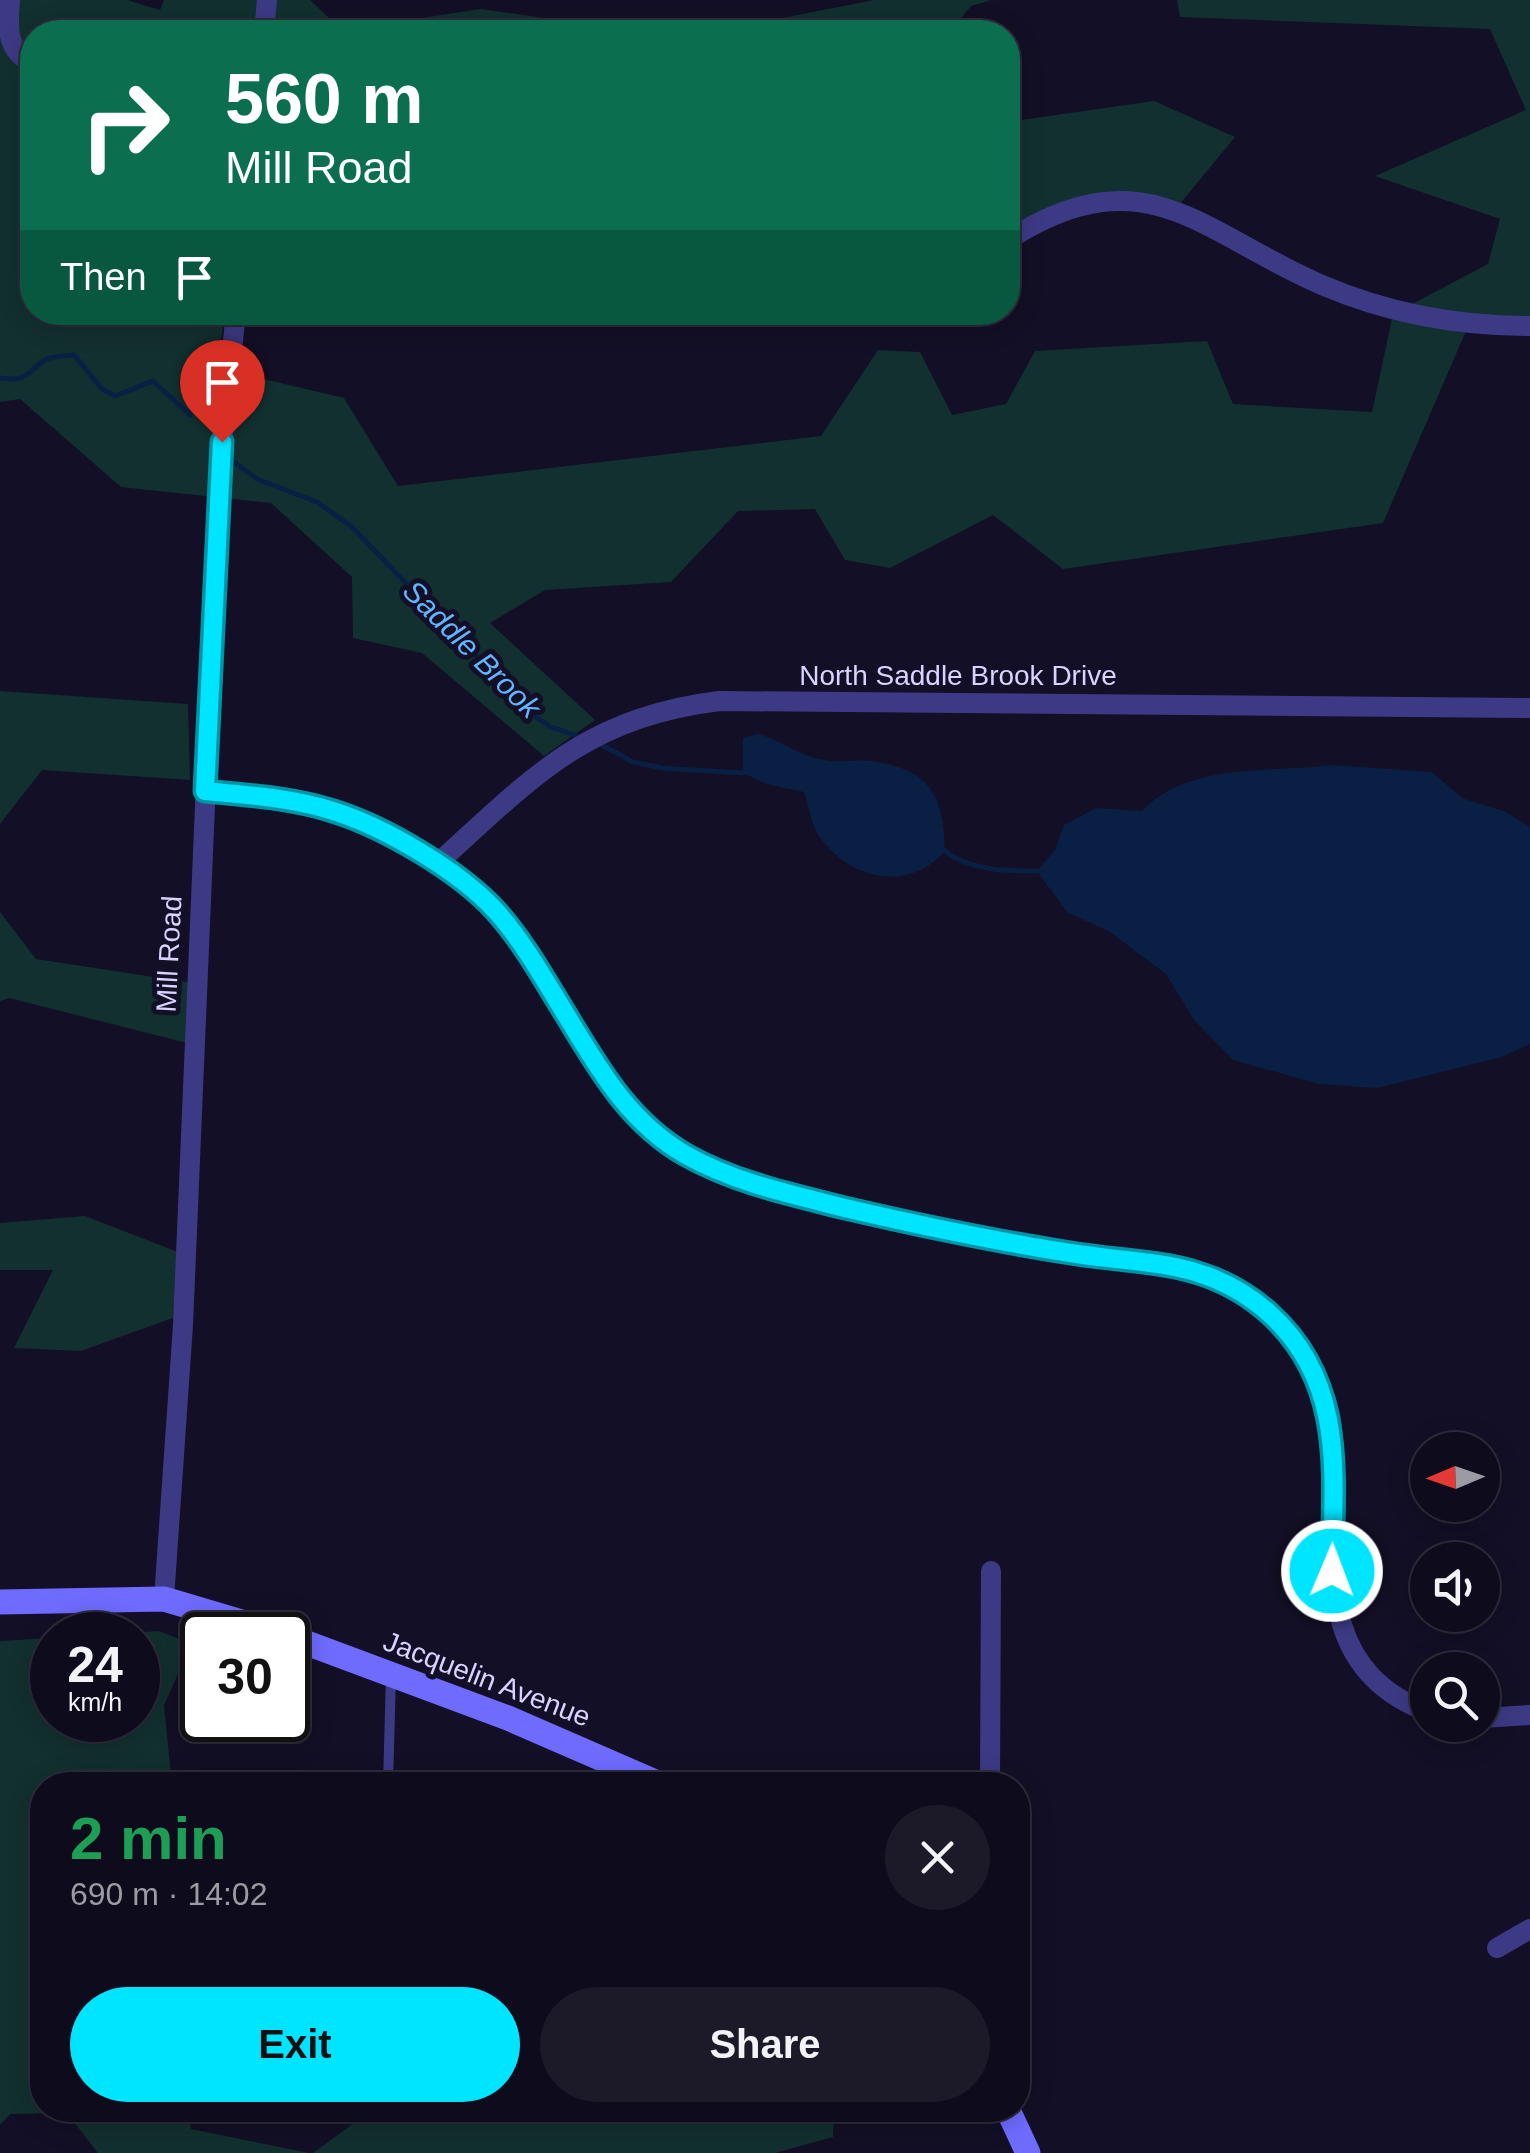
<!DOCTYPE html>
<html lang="en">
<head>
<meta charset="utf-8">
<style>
  :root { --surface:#0e0b1c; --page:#1c1929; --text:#f1f3f6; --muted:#9b9ba3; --line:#2e2b3b; --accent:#00e5ff }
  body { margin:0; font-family:Helvetica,sans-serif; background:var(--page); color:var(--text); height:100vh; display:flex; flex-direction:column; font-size:38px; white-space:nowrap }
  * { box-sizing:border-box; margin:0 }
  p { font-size:32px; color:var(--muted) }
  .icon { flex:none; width:55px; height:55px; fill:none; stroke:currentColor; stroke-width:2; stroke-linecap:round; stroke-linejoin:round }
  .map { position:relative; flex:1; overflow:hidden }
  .drawer { position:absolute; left:30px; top:1772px; width:1000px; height:350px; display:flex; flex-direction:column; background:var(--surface); border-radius:40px; box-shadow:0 5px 25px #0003,0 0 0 2px var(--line) }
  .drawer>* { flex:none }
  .hud { position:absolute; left:20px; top:20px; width:1000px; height:305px; border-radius:40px; box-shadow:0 5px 25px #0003,0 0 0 2px var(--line); background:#0b6e4f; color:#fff; overflow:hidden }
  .needle { width:65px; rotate:268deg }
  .controls { position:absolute; left:1410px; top:1432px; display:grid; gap:20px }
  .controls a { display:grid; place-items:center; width:90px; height:90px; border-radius:50%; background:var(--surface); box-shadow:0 5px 25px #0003,0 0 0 2px var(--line); font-size:50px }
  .speed { position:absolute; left:30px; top:1612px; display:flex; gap:20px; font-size:50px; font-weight:700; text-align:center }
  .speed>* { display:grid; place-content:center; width:130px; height:130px; border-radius:50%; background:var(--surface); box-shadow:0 5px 25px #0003,0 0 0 2px var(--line); line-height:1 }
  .speed small { font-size:25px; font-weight:400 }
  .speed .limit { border:5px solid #111; border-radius:15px; background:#fff; color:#111 }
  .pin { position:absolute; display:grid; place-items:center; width:85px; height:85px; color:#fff; margin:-102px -42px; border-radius:50% 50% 50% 0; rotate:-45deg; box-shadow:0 0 10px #0007 }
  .pin .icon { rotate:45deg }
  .me { position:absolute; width:110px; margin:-55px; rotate:1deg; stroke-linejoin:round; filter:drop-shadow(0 0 8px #0008) }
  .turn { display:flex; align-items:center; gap:35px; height:210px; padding:0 40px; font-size:45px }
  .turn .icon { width:130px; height:130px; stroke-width:2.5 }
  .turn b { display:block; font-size:70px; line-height:85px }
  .then { display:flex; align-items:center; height:95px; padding:0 40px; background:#0003; gap:20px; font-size:38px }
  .round { display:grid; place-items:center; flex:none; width:105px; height:105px; border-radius:52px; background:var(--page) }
  .overview { display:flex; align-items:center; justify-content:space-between; height:170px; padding:0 40px }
  h1 { font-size:60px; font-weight:600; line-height:75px; color:#1e9e55 }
  .primary-button { display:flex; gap:20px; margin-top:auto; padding:20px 40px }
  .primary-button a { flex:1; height:115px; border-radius:60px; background:var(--accent); color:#111; font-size:40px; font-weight:600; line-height:115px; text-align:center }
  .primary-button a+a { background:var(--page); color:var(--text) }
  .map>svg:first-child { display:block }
  .green { fill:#12302f }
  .water { fill:#0a1f44 }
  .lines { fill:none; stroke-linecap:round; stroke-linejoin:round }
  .stream { stroke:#0a1f44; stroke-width:5 }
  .service { stroke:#3d3a85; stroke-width:10 }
  .minor { stroke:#3d3a85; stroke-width:20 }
  .secondary { stroke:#6f6bff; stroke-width:25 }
  .route-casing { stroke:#0095a6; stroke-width:25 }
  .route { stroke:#00e5ff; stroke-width:18 }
  .labels { text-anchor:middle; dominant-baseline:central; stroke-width:10; stroke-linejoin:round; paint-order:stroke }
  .street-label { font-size:28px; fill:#d9d4ff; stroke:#130f26 }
  .water-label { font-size:30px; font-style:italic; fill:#62b6ff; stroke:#130f26 }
</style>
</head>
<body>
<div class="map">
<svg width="1530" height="2153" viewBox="0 0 1530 2153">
  <rect width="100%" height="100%" fill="#130f26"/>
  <!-- green -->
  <g class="green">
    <polygon points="0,0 127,0 160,10 164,0 310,0 342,30 481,9 642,32 32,32 32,312 225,313 217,368 344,398 398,486 821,436 878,350 920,352 952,415 1006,404 1035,351 1207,341 1233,404 1372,412 1393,314 1488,264 1500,219 1375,176 1526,110 1490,29 1180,17 1177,0 1530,0 1530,330 1466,331 1383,523 1063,569 993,515 890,568 845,560 815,509 738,511 671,582 545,590 490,623 595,720 544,756 422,653 353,638 352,577 271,503 121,487 20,399 0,402"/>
    <polygon points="874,0 992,0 971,6 950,32 712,32"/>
    <polygon points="1154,101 1235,137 1174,211 1078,199 1008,240 1008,122"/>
    <polygon points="0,691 188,704 190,780 42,770 0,824"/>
    <polygon points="0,912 36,959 193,983 191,1044 9,998 0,1001"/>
    <polygon points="85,1216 183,1254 181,1315 81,1351 14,1348 53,1270 0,1270 0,1223"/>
    <polygon points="159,1631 192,1644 164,1705 172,1785 42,1785 42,2110 189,2110 191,2129 309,2153 98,2153 67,2113 10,2114 0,2125 0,1641 52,1638 52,1720 138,1720 138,1635 102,1635"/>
    <polygon points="372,2110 557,2110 651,2123 768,2110 834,2110 833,2137 775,2153 313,2153"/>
  </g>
  <!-- water -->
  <g class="water">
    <path d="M757,734C781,739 800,757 824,760C838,763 855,759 871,761C929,769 944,794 945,851C909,893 849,880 819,836C811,825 809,805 804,792L766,784L743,773V738Z"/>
    <path d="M1332,765L1432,772L1462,798L1506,812L1530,827V1044L1502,1057L1377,1088L1319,1084L1233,1060L1194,1020L1166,974L1110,932L1067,912L1037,871L1055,850L1064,825L1096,808L1142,811C1187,762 1271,773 1332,765Z"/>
  </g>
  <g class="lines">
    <!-- stream -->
    <g class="stream">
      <path d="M0,378C29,383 27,370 47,359C53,356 66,356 74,355L102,389L115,396L153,381L190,415"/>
      <polyline points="230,459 257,479 317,502 351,526 534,716 551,727 583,738"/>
      <polyline points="598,743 633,762 662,768 743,773"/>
      <path d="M945,851C972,871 1005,871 1037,871"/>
    </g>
    <!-- service -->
    <polyline class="service" points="388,1785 391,1675"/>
    <!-- minor -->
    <g class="minor">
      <path d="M10,0C8,26 5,50 32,63"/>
      <polyline points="264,32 267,0"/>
      <path d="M1008,240C1146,152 1201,233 1322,285C1387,313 1460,326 1530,326"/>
      <polyline points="734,312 824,312"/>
      <path d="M205,791C247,795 291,799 332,810C383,825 455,869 492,907C526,942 548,987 574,1027C605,1079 636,1130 693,1158C802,1211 930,1227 1048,1248C1127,1263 1211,1256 1273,1317C1301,1345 1328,1387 1332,1428C1341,1533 1299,1664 1428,1712"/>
      <path d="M438,863C534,776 585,718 719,701L1530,708"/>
      <polyline points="164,1599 183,1325 219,475 236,312"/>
      <polyline points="1482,1718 1530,1715"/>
      <polyline points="990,1785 991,1571"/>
      <polyline points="1497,1948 1530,1929"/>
    </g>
    <!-- secondary -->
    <g class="secondary">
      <polyline points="0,1602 164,1599 285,1635"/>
      <polyline points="288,1636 508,1718 662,1785"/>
      <polyline points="1008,2110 1028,2153"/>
    </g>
  </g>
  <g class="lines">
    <!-- route casing -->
    <g class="route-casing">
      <path id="route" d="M222,442L205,791C247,795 293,798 333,811C385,827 459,871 495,910C524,942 545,981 568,1018C600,1071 630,1123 686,1155C736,1183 790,1194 845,1208C922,1226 999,1242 1077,1254C1151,1265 1210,1260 1270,1314C1347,1384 1333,1477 1332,1571"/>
    </g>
    <!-- route -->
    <use href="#route" class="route"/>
  </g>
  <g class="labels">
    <!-- street labels -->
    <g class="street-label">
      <text x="958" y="675">North Saddle Brook Drive</text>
      <text transform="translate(169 954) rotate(-87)">Mill Road</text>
      <text transform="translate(487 1679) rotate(21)">Jacquelin Avenue</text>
    </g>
    <!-- water labels -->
    <g class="water-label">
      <text transform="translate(472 649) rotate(45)">Saddle Brook</text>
    </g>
  </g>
</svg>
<div class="controls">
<a><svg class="needle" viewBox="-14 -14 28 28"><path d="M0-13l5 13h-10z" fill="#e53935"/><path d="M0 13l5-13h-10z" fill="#9b9ba3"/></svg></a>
<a><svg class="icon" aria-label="sound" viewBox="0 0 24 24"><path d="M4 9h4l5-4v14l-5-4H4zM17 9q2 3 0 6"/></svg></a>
<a><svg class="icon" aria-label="search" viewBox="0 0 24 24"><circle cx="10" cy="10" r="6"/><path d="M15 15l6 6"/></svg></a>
</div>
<div class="speed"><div>24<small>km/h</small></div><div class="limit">30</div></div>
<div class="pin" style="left:222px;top:442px;background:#d93025"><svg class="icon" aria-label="arrive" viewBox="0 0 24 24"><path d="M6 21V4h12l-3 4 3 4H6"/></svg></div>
<svg class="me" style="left:1332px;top:1571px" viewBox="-20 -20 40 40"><circle r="17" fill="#00e5ff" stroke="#fff" stroke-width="3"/><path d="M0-11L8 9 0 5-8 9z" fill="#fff"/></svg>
<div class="hud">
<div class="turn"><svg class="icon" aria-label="right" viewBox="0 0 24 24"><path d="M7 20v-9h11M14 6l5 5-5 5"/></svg><div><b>560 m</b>Mill Road</div></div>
<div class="then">Then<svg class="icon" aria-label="arrive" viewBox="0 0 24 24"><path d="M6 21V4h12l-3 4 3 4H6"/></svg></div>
</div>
<section class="drawer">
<div class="overview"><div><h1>2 min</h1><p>690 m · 14:02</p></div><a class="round"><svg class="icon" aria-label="close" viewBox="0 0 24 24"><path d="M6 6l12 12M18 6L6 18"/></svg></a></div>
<div class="primary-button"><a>Exit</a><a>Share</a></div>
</section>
</div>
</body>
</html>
